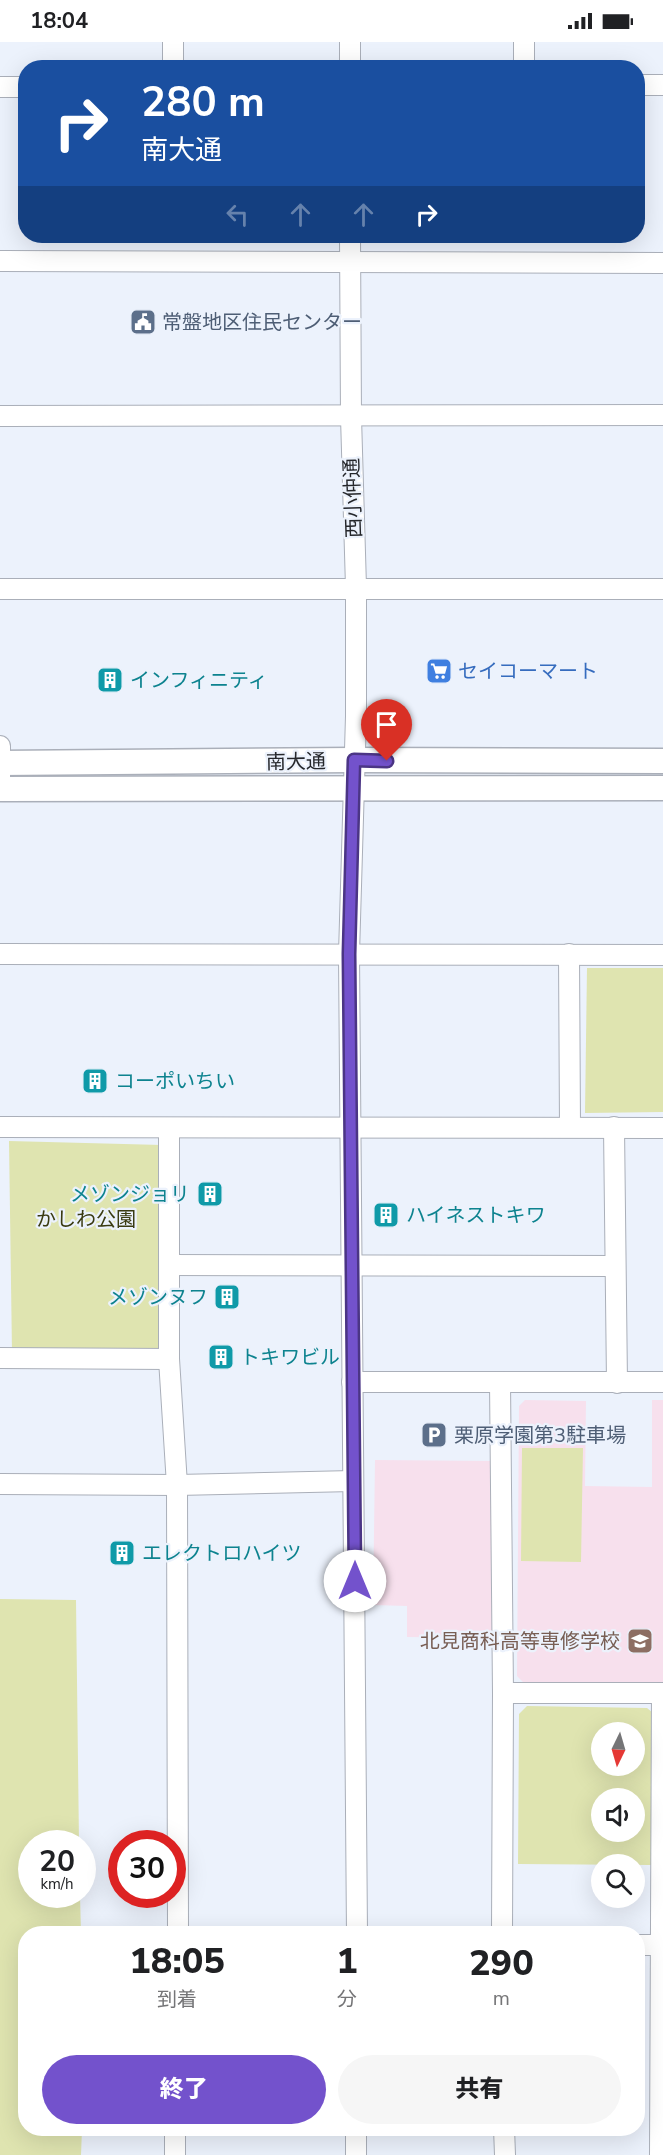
<!DOCTYPE html>
<html lang="ja">
<head>
<meta charset="utf-8">
<style>
  :root { --surface:#fff; --page:#f6f6f6; --text:#202124; --muted:#757577; --accent:#7352cc }
  body { margin:0; font-family:"Nunito Sans","Noto Sans JP",sans-serif; background:var(--page); color:var(--text); height:100vh; display:flex; flex-direction:column; font-size:22px; white-space:nowrap }
  * { box-sizing:border-box; margin:0 }
  p { font-size:20px; color:var(--muted) }
  .icon { flex:none; width:33px; height:33px; fill:none; stroke:currentColor; stroke-width:2; stroke-linecap:round; stroke-linejoin:round }
  .map { position:relative; flex:1; overflow:hidden }
  .side { position:absolute; left:18px; top:1884px; width:627px; height:210px; display:flex; flex-direction:column; background:var(--surface); border-radius:24px; box-shadow:0 6px 24px #0002 }
  .side>* { flex:none }
  .top-card { position:absolute; left:18px; top:18px; width:627px; height:183px; border-radius:24px; box-shadow:0 6px 24px #0002; background:#1a4fa0; color:#fff; overflow:hidden }
  .needle { width:39px; rotate:185deg }
  .tools { position:absolute; left:591px; top:1680px; display:grid; gap:12px }
  .tools a { display:grid; place-items:center; width:54px; height:54px; border-radius:50%; background:var(--surface); box-shadow:0 6px 24px #0002; font-size:30px }
  .speed { position:absolute; left:18px; top:1788px; display:flex; gap:12px; font-size:30px; font-weight:700; text-align:center }
  .speed>* { display:grid; place-content:center; width:78px; height:78px; border-radius:50%; background:var(--surface); box-shadow:0 6px 24px #0002; line-height:1 }
  .speed small { font-size:15px; font-weight:400 }
  .speed .limit { border:9px solid #d22; background:#fff; color:#111 }
  .pin { position:absolute; display:grid; place-items:center; width:51px; height:51px; color:#fff; margin:-62px -26px; border-radius:50% 50% 50% 0; rotate:-45deg; box-shadow:0 0 6px #0007 }
  .pin .icon { rotate:45deg }
  .me { position:absolute; width:66px; margin:-33px; rotate:0deg; stroke-linejoin:round; filter:drop-shadow(0 0 4px #0008) }
  .turn { display:flex; align-items:center; gap:21px; height:126px; padding:0 24px; font-size:27px }
  .turn .icon { width:78px; height:78px; stroke-width:2.5 }
  .turn b { display:block; font-size:42px; line-height:51px }
  .lanes { display:flex; align-items:center; height:57px; padding:0 24px; background:#0003; justify-content:center; gap:30px; direction:ltr }
  .lanes .off { opacity:.35 }
  .eta { display:flex; justify-content:space-evenly; align-items:center; height:102px; text-align:center }
  .eta b { font-size:36px; font-weight:800; line-height:42px }
  .action { display:flex; gap:12px; margin-top:auto; padding:12px 24px }
  .action a { flex:1; height:69px; border-radius:36px; background:var(--accent); color:#fff; font-size:24px; font-weight:800; line-height:69px; text-align:center }
  .action a+a { background:var(--page); color:var(--text) }
  .status { display:flex; justify-content:space-between; align-items:center; height:42px; padding:0 30px; background:var(--surface); direction:ltr }
  .status svg { height:16px; fill:currentColor }
  .map>svg:first-child { display:block }
  .education { fill:#f7e0ed }
  .green { fill:#dfe4b0; fill-rule:evenodd }
  .lines { fill:none; stroke-linecap:round; stroke-linejoin:round }
  .minor-casing { stroke:#aaafb9; stroke-width:22 }
  .tertiary-casing { stroke:#aaafb9; stroke-width:27 }
  .minor { stroke:#fff; stroke-width:20 }
  .tertiary { stroke:#fff; stroke-width:24 }
  .route-casing { stroke:#4b3585; stroke-width:15 }
  .route { stroke:#7352cc; stroke-width:10 }
  .labels { text-anchor:middle; dominant-baseline:central; stroke-width:4.5; stroke-linejoin:round; paint-order:stroke }
  .service-label { font-size:20px; fill:#4e5e75; stroke:#ecf2fc; text-anchor:start }
  .street-label { font-size:20px; fill:#25272b; stroke:#ecf2fc }
  .shop-label { font-size:20px; fill:#366cbe; stroke:#ecf2fc; text-anchor:start }
  .culture-label { font-size:20px; fill:#0d838f; stroke:#ecf2fc; text-anchor:start }
  .park-label { font-size:20px; fill:#3a3b11; stroke:#ecf2fc }
  .education-label { font-size:20px; fill:#785e54; stroke:#ecf2fc; text-anchor:end }
</style>
</head>
<body>
<div class="status"><b>18:04</b><svg viewBox="0 0 49 12"><path d="M0 12V9h3v3zM5 12V6h3v6zM10 12V3h3v9zM15 12V0h3v12zM26 1h20v11H26zM47 4h2v5h-2z"/></svg></div>
<div class="map">
<svg width="663" height="2113" viewBox="0 0 663 2113">
  <rect width="100%" height="100%" fill="#ecf2fc"/>
  <!-- education -->
  <g class="education">
    <polygon points="525,1358 586,1359 585,1444 652,1445 652,1358 663,1358 663,1640 524,1641 517,1634 519,1364"/>
    <polygon points="375,1418 494,1419 493,1596 407,1595 407,1564 373,1563"/>
  </g>
  <!-- green -->
  <g class="green">
    <polygon points="587,926 663,926 663,1070 585,1071"/>
    <polygon points="9,1099 162,1103 162,1310 12,1311"/>
    <polygon points="522,1406 583,1406 581,1520 521,1519"/>
    <polygon points="0,1557 76,1558 79,1801 32,1802 32,1852 80,1853 81,1891 26,1892 26,2086 82,2087 81,2113 0,2113"/>
    <path d="M527,1664L647,1666L653,1671L651,1823L518,1822L519,1672ZM602,1690H634V1724H602ZM602,1756H634V1790H602Z"/>
  </g>
  <g class="lines">
    <!-- minor casing -->
    <g class="minor-casing">
      <g id="minor">
        <polyline points="173,0 173,26"/>
        <polyline points="350,0 350,26"/>
        <polyline points="524,26 524,0"/>
        <polyline points="638,43 663,43"/>
        <polyline points="0,45 26,45"/>
        <polyline points="350,194 351,375 356,545 356,674 349,912 357,1892"/>
        <polyline points="0,219 663,221"/>
        <polyline points="0,374 663,373"/>
        <polyline points="0,547 663,547"/>
        <polyline points="0,704 0,736"/>
        <polyline points="0,912 663,913"/>
        <polyline points="569,912 570,1085"/>
        <polyline points="0,1085 663,1086"/>
        <polyline points="614,1085 617,1341"/>
        <polyline points="169,1086 169,1317 177,1443 178,1892"/>
        <polyline points="169,1223 615,1224"/>
        <polyline points="0,1316 169,1317"/>
        <polyline points="352,1340 663,1340"/>
        <polyline points="500,1340 503,1651 502,1892"/>
        <polyline points="0,1442 177,1443 353,1439"/>
        <polyline points="503,1651 663,1651"/>
        <polyline points="638,1903 663,1903"/>
        <polyline points="356,2086 356,2113"/>
        <polyline points="504,2086 505,2113"/>
        <polyline points="175,2113 175,2086"/>
        <polyline points="660,2113 662,1651"/>
      </g>
    </g>
    <!-- tertiary casing -->
    <g class="tertiary-casing">
      <g id="tertiary">
        <polyline points="0,721 354,718 663,719"/>
        <polyline points="0,747 663,746"/>
      </g>
    </g>
    <!-- minor -->
    <use href="#minor" class="minor"/>
    <!-- tertiary -->
    <use href="#tertiary" class="tertiary"/>
  </g>
  <g class="lines">
    <!-- route casing -->
    <g class="route-casing">
      <polyline id="route" points="355,1539 349,912 354,718 387,719"/>
    </g>
    <!-- route -->
    <use href="#route" class="route"/>
  </g>
  <!-- icons -->
  <defs>
    <g id="civic-square" transform="scale(1.35)"><rect x="-9" y="-9" width="18" height="18" rx="4" fill="#5c6f8a" stroke="#ecf2fc"/><path d="M-.6-6.5H3V-4.5H.6V-3L4-1V1h2V6H-6V1h2V-1L-.6-3ZM-1.2 2.5V6h2.4V2.5Z" fill="#fff"/></g>
    <g id="supermarket-square" transform="scale(1.35)"><rect x="-9" y="-9" width="18" height="18" rx="4" fill="#3f7fe0" stroke="#ecf2fc"/><path d="M-6-5.5h2.5l.6 2H6L4.5 2H-2.5L-4.4-4H-6ZM-1.5 3.2a1.3 1.3 0 1 0 .1 0ZM3 3.2a1.3 1.3 0 1 0 .1 0Z" fill="#fff"/></g>
    <g id="building-square" transform="scale(1.35)"><rect x="-9" y="-9" width="18" height="18" rx="4" fill="#0f9aa8" stroke="#ecf2fc"/><path d="M-4-6H4V6H1V3H-1V6H-4ZM-2.5-4.3h1.7v1.8h-1.7ZM.8-4.3h1.7v1.8H.8ZM-2.5-1h1.7V.8h-1.7ZM.8-1h1.7V.8H.8Z" fill="#fff"/></g>
    <g id="parking-square" transform="scale(1.35)"><rect x="-9" y="-9" width="18" height="18" rx="4" fill="#5c6f8a" stroke="#ecf2fc"/><path d="M-3.5-5.5H1a3.5 3.5 0 0 1 0 7H-1V5.5H-3.5ZM-1-3.4V-.6H.8a1.4 1.4 0 0 0 0-2.8Z" fill="#fff"/></g>
    <g id="university-square" transform="scale(1.35)"><rect x="-9" y="-9" width="18" height="18" rx="4" fill="#8d6e63" stroke="#ecf2fc"/><path d="M0-5L7-2L0 1L-7-2ZM-4 1L0 2.5L4 1V4Q0 6-4 4Z" fill="#fff"/></g>
  </defs>
  <g fill-rule="evenodd">
    <use href="#civic-square" x="143" y="280"/>
    <use href="#supermarket-square" x="439" y="629"/>
    <use href="#building-square" x="110" y="638"/>
    <use href="#building-square" x="95" y="1039"/>
    <use href="#building-square" x="210" y="1152"/>
    <use href="#building-square" x="386" y="1173"/>
    <use href="#building-square" x="227" y="1255"/>
    <use href="#building-square" x="221" y="1315"/>
    <use href="#parking-square" x="434" y="1393"/>
    <use href="#building-square" x="122" y="1511"/>
    <use href="#university-square" x="640" y="1599"/>
  </g>
  <g class="labels">
    <!-- service labels -->
    <g class="service-label">
      <text x="162" y="280">常盤地区住民センター</text>
      <text x="454" y="1393">栗原学園第3駐車場</text>
    </g>
    <!-- street labels -->
    <g class="street-label">
      <text transform="translate(353 456) rotate(-92)">西小仲通</text>
      <text transform="translate(296 720) rotate(-1)">南大通</text>
    </g>
    <!-- shop labels -->
    <g class="shop-label">
      <text x="458" y="629">セイコーマート</text>
    </g>
    <!-- culture labels -->
    <g class="culture-label">
      <text x="130" y="638">インフィニティ</text>
      <text x="115" y="1039">コーポいちい</text>
      <text x="190" y="1152" text-anchor="end">メゾンジョリ</text>
      <text x="406" y="1173">ハイネストキワ</text>
      <text x="208" y="1255" text-anchor="end">メゾンヌフ</text>
      <text x="240" y="1315">トキワビル</text>
      <text x="142" y="1511">エレクトロハイツ</text>
    </g>
    <!-- park labels -->
    <g class="park-label">
      <text x="86" y="1177">かしわ公園</text>
    </g>
    <!-- education labels -->
    <g class="education-label">
      <text x="620" y="1599">北見商科高等専修学校</text>
    </g>
  </g>
</svg>
<div class="tools">
<a><svg class="needle" viewBox="-14 -14 28 28"><path d="M0-13l5 13h-10z" fill="#e53935"/><path d="M0 13l5-13h-10z" fill="#757577"/></svg></a>
<a><svg class="icon" aria-label="sound" viewBox="0 0 24 24"><path d="M4 9h4l5-4v14l-5-4H4zM17 9q2 3 0 6"/></svg></a>
<a><svg class="icon" aria-label="search" viewBox="0 0 24 24"><circle cx="10" cy="10" r="6"/><path d="M15 15l6 6"/></svg></a>
</div>
<div class="speed"><div>20<small>km/h</small></div><div class="limit">30</div></div>
<div class="pin" style="left:387px;top:719px;background:#d93025"><svg class="icon" aria-label="arrive" viewBox="0 0 24 24"><path d="M6 21V4h12l-3 4 3 4H6"/></svg></div>
<svg class="me" style="left:355px;top:1539px" viewBox="-20 -20 40 40"><circle r="19" fill="#fff"/><path d="M0-13L10 11 0 6-10 11z" fill="#7352cc"/></svg>
<div class="top-card">
<div class="turn"><svg class="icon" aria-label="right" viewBox="0 0 24 24"><path d="M7 20v-9h11M14 6l5 5-5 5"/></svg><div><b>280 m</b>南大通</div></div>
<div class="lanes"><svg class="icon off" aria-label="left" viewBox="0 0 24 24"><path d="M17 20v-9H6M10 6l-5 5 5 5"/></svg><svg class="icon off" aria-label="ahead" viewBox="0 0 24 24"><path d="M12 20V5M6 11l6-6 6 6"/></svg><svg class="icon off" aria-label="ahead" viewBox="0 0 24 24"><path d="M12 20V5M6 11l6-6 6 6"/></svg><svg class="icon" aria-label="right" viewBox="0 0 24 24"><path d="M7 20v-9h11M14 6l5 5-5 5"/></svg></div>
</div>
<section class="side">
<div class="eta">
<div><b>18:05</b><p>到着</p></div>
<div><b>1</b><p>分</p></div>
<div><b>290</b><p>m</p></div>
</div>
<div class="action"><a>終了</a><a>共有</a></div>
</section>
</div>
</body>
</html>
